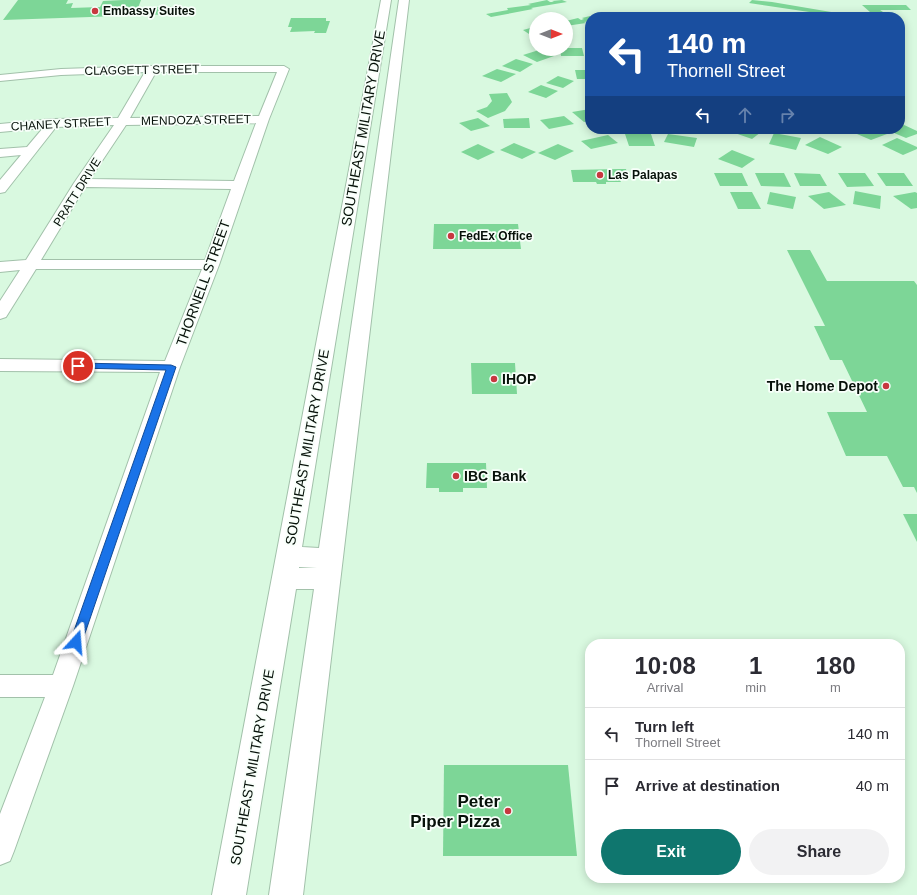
<!DOCTYPE html>
<html lang="en">
<head>
<meta charset="utf-8">
<style>
  :root { --surface:#fff; --page:#f2f2f3; --text:#2b2b33; --muted:#7c7c81; --line:#e1e1e2; --accent:#0f766e }
  body { margin:0; font-family:Arial,sans-serif; background:var(--page); color:var(--text); height:100vh; display:flex; flex-direction:column; font-size:15px; white-space:nowrap }
  * { box-sizing:border-box; margin:0 }
  p { font-size:13px; color:var(--muted) }
  .icon { flex:none; width:22px; height:22px; fill:none; stroke:currentColor; stroke-width:2; stroke-linecap:round; stroke-linejoin:round }
  .map { position:relative; flex:1; overflow:hidden }
  .sheet { position:absolute; left:585px; top:639px; width:320px; height:244px; display:flex; flex-direction:column; background:var(--surface); border-radius:16px; box-shadow:0 2px 10px #0003 }
  .sheet>* { flex:none }
  .hud { position:absolute; left:585px; top:12px; width:320px; height:122px; border-radius:16px; box-shadow:0 2px 10px #0003; background:#1a4fa0; color:#fff; overflow:hidden }
  .needle { width:26px; rotate:90deg }
  .tools { position:absolute; left:529px; top:12px; display:grid; gap:8px }
  .tools a { display:grid; place-items:center; width:44px; height:44px; border-radius:50%; background:var(--surface); box-shadow:0 2px 10px #0003; font-size:20px }
  .pin { position:absolute; display:grid; place-items:center; width:34px; height:34px; color:#fff; margin:-17px; border:2px solid #fff; border-radius:50%; box-shadow:0 1px 4px #0007 }
  .me { position:absolute; width:44px; margin:-22px; rotate:19deg; stroke-linejoin:round; filter:drop-shadow(0 0 3px #0008) }
  .turn { display:flex; align-items:center; gap:14px; height:84px; padding:0 16px; font-size:18px }
  .turn .icon { width:52px; height:52px; stroke-width:2.5 }
  .turn b { display:block; font-size:28px; line-height:34px }
  .lanes { display:flex; align-items:center; height:38px; padding:0 16px; background:#0003; justify-content:center; gap:20px; direction:ltr }
  .lanes .off { opacity:.35 }
  .eta { display:flex; justify-content:space-evenly; align-items:center; height:68px; text-align:center }
  .eta b { font-size:24px; font-weight:700; line-height:28px }
  .cta { display:flex; gap:8px; margin-top:auto; padding:8px 16px }
  .cta a { flex:1; height:46px; border-radius:24px; background:var(--accent); color:#fff; font-size:16px; font-weight:700; line-height:46px; text-align:center }
  .cta a+a { background:var(--page); color:var(--text) }
  ul { padding:0; list-style:none }
  li { display:flex; align-items:center; gap:12px; height:52px; padding:0 16px; border-top:1px solid var(--line) }
  li div { flex:1 }
  li b { display:block; font-size:15px }
  li em { font-style:normal }
  .map>svg:first-child { display:block }
  .building { fill:#7dd697 }
  .lines { fill:none; stroke-linecap:round; stroke-linejoin:round }
  .minor-casing { stroke:#a2c1aa; stroke-width:2 }
  .primary-casing { stroke:#a2c1aa; stroke-width:2 }
  .minor { fill:#fff; fill-rule:evenodd }
  .primary { fill:#fff; fill-rule:evenodd }
  .route { fill:#1a73e8; stroke:#114b97 }
  .poi-dot { fill:#c7383f; stroke:#f8fffa; stroke-width:1.5 }
  .labels { text-anchor:middle; dominant-baseline:central; stroke-width:3.5; stroke-linejoin:round; paint-order:stroke }
  .far-poi-label { font-size:12px; font-weight:bold; fill:#061109; stroke:#f8fffa; text-anchor:start }
  .far-street-label { font-size:12px; fill:#061109; stroke:#f8fffa }
  .street-label { font-size:14px; fill:#061109; stroke:#f8fffa }
  .poi-label { font-size:14px; font-weight:bold; fill:#061109; stroke:#f8fffa; text-anchor:start }
  .near-poi-label { font-size:17px; font-weight:bold; fill:#061109; stroke:#f8fffa; text-anchor:end }
</style>
</head>
<body>
<div class="map">
<svg width="917" height="895" viewBox="0 0 917 895">
  <rect width="100%" height="100%" fill="#d9f9e0"/>
  <!-- building -->
  <g class="building">
    <polygon points="18,0 68,0 66,4 73,3 71,8 100,7 103,1 123,0 141,0 138,8 181,6 178,14 3,20"/>
    <polygon points="547,0 550,2 554,2 552,1 562,0 567,2 531,8 533,9 491,17 486,14 508,10 507,8 531,5 528,4"/>
    <polygon points="752,0 772,2 837,13 834,17 822,15 823,14 749,3"/>
    <polygon points="862,5 906,5 911,10 880,10 883,12 870,12"/>
    <polygon points="590,16 590,21 584,22 586,23 566,26 566,21 578,18 581,20 584,19 582,18"/>
    <polygon points="291,18 326,18 326,21 330,21 326,33 314,33 315,31 290,32 292,27 288,27"/>
    <polygon points="534,27 536,29 536,33 529,34 523,30"/>
    <polygon points="566,48 582,48 584,56 561,56 560,49"/>
    <polygon points="539,50 554,56 537,62 523,55"/>
    <polygon points="516,59 533,64 520,72 502,66"/>
    <polygon points="497,69 516,74 501,82 482,76"/>
    <polygon points="575,70 590,70 590,79 577,79"/>
    <polygon points="558,76 574,81 563,88 546,83"/>
    <polygon points="541,85 558,91 546,98 528,92"/>
    <polygon points="507,93 512,102 505,111 488,118 476,111 487,107 492,101 489,94"/>
    <polygon points="590,109 590,121 584,122 572,112"/>
    <polygon points="564,116 574,124 549,129 540,120"/>
    <polygon points="478,118 490,126 471,131 459,123"/>
    <polygon points="529,118 530,128 504,128 503,119"/>
    <polygon points="902,124 917,131 917,134 906,138 887,130 900,129 900,125"/>
    <polygon points="733,129 765,129 752,139 729,131"/>
    <polygon points="855,129 876,129 887,134 871,140 850,131"/>
    <polygon points="774,133 801,138 796,150 769,144"/>
    <polygon points="625,134 651,134 655,146 629,146"/>
    <polygon points="668,134 697,138 694,147 664,142"/>
    <polygon points="608,135 618,143 591,149 581,141"/>
    <polygon points="820,137 842,147 828,154 805,145"/>
    <polygon points="897,138 917,147 917,149 903,155 882,145"/>
    <polygon points="514,143 536,152 522,159 500,150"/>
    <polygon points="478,144 495,152 478,160 461,152"/>
    <polygon points="558,144 574,151 555,160 538,153"/>
    <polygon points="732,150 755,159 742,168 718,159"/>
    <polygon points="619,169 626,169 629,180 620,180 621,182 606,182 606,184 597,184 596,182 573,182 571,170"/>
    <polygon points="714,173 742,173 748,186 720,186"/>
    <polygon points="755,173 784,173 791,187 761,186"/>
    <polygon points="794,173 820,174 827,186 800,186"/>
    <polygon points="838,173 865,173 874,186 847,187"/>
    <polygon points="877,173 904,173 913,186 886,186"/>
    <polygon points="855,191 881,196 880,209 853,204"/>
    <polygon points="730,192 752,192 761,209 738,209"/>
    <polygon points="770,192 796,197 793,209 767,204"/>
    <polygon points="829,192 846,205 824,209 808,196"/>
    <polygon points="915,192 917,193 917,208 911,209 893,196"/>
    <polygon points="434,224 518,224 521,249 433,249"/>
    <polygon points="787,250 810,250 827,281 914,281 917,285 917,493 914,487 903,487 887,456 846,456 827,412 867,412 842,360 830,360 814,326 825,326"/>
    <polygon points="471,363 515,363 517,394 472,394"/>
    <polygon points="427,463 486,463 487,488 463,488 463,492 439,492 439,488 426,488"/>
    <polygon points="903,514 917,514 917,542"/>
    <polygon points="444,765 568,765 577,856 443,856"/>
  </g>
  <g class="lines">
    <!-- minor casing -->
    <g class="minor-casing">
      <path id="minor" d="M152,66H284L289,69L269,119L219,265L180,367L73,686L14,851L10,861L0,865V814L45,697H0V675H53L160,372L0,371V359L165,361L202,269H36L6,317L0,319V301L20,270L0,272V262L26,260L74,183L114,125L56,127L5,192L0,193V180L21,155L0,157V149L27,147L43,128L0,132V124L53,119L118,118L145,72L61,75L0,81V75L61,69ZM156,72H277L259,116L130,118ZM256,123L234,181L90,179L126,125ZM85,187L231,189L205,260H41Z"/>
    </g>
    <!-- primary casing -->
    <g class="primary-casing">
      <path id="primary" d="M381,0H391L302,547L319,548L399,0H409L303,895H269L314,589H296L246,895H212ZM299,567L317,568H299Z"/>
    </g>
    <!-- minor -->
    <use href="#minor" class="minor"/>
    <!-- primary -->
    <use href="#primary" class="primary"/>
  </g>
  <!-- route -->
  <polygon class="route" points="78,363 171,365 176,367 82,642 80,646 76,647 72,646 70,642 166,370 75,368 74,366 75,364"/>
  <!-- markers -->
  <g class="poi-dot">
    <circle cx="95" cy="11" r="4"/>
    <circle cx="600" cy="175" r="4"/>
    <circle cx="451" cy="236" r="4"/>
    <circle cx="494" cy="379" r="4"/>
    <circle cx="886" cy="386" r="4"/>
    <circle cx="456" cy="476" r="4"/>
    <circle cx="508" cy="811" r="4"/>
  </g>
  <g class="labels">
    <!-- far-poi labels -->
    <g class="far-poi-label">
      <text x="103" y="11">Embassy Suites</text>
      <text x="608" y="175">Las Palapas</text>
      <text x="459" y="236">FedEx Office</text>
    </g>
    <!-- far-street labels -->
    <g class="far-street-label">
      <text transform="translate(142 70) rotate(-1)">CLAGGETT STREET</text>
      <text transform="translate(196 120) rotate(-1)">MENDOZA STREET</text>
      <text transform="translate(61 124) rotate(-3)">CHANEY STREET</text>
      <text transform="translate(77 192) rotate(-58)">PRATT DRIVE</text>
    </g>
    <!-- street labels -->
    <g class="street-label">
      <text transform="translate(363 128) rotate(-80)">SOUTHEAST MILITARY DRIVE</text>
      <text transform="translate(203 283) rotate(-70)">THORNELL STREET</text>
      <text transform="translate(307 447) rotate(-80)">SOUTHEAST MILITARY DRIVE</text>
      <text transform="translate(252 767) rotate(-80)">SOUTHEAST MILITARY DRIVE</text>
    </g>
    <!-- poi labels -->
    <g class="poi-label">
      <text x="502" y="379">IHOP</text>
      <text x="878" y="386" text-anchor="end">The Home Depot</text>
      <text x="464" y="476">IBC Bank</text>
    </g>
    <!-- near-poi labels -->
    <g class="near-poi-label">
      <text x="500" y="801">Peter<tspan x="500" dy="20">Piper Pizza</tspan></text>
    </g>
  </g>
</svg>
<div class="tools">
<a><svg class="needle" viewBox="-14 -14 28 28"><path d="M0-13l5 13h-10z" fill="#e53935"/><path d="M0 13l5-13h-10z" fill="#7c7c81"/></svg></a>
</div>
<div class="pin" style="left:78px;top:366px;background:#d93025"><svg class="icon" aria-label="arrive" viewBox="0 0 24 24"><path d="M6 21V4h12l-3 4 3 4H6"/></svg></div>
<svg class="me" style="left:76px;top:642px" viewBox="-20 -20 40 40"><path d="M0-17L14 15 0 8-14 15z" fill="#1a73e8" stroke="#fff" stroke-width="4"/></svg>
<div class="hud">
<div class="turn"><svg class="icon" aria-label="left" viewBox="0 0 24 24"><path d="M17 20v-9H6M10 6l-5 5 5 5"/></svg><div><b>140 m</b>Thornell Street</div></div>
<div class="lanes"><svg class="icon" aria-label="left" viewBox="0 0 24 24"><path d="M17 20v-9H6M10 6l-5 5 5 5"/></svg><svg class="icon off" aria-label="ahead" viewBox="0 0 24 24"><path d="M12 20V5M6 11l6-6 6 6"/></svg><svg class="icon off" aria-label="right" viewBox="0 0 24 24"><path d="M7 20v-9h11M14 6l5 5-5 5"/></svg></div>
</div>
<section class="sheet">
<div class="eta">
<div><b>10:08</b><p>Arrival</p></div>
<div><b>1</b><p>min</p></div>
<div><b>180</b><p>m</p></div>
</div>
<ul>
<li><svg class="icon" aria-label="left" viewBox="0 0 24 24"><path d="M17 20v-9H6M10 6l-5 5 5 5"/></svg><div><b>Turn left</b><p>Thornell Street</p></div><em>140 m</em></li>
<li><svg class="icon" aria-label="arrive" viewBox="0 0 24 24"><path d="M6 21V4h12l-3 4 3 4H6"/></svg><div><b>Arrive at destination</b></div><em>40 m</em></li>
</ul>
<div class="cta"><a>Exit</a><a>Share</a></div>
</section>
</div>
</body>
</html>
